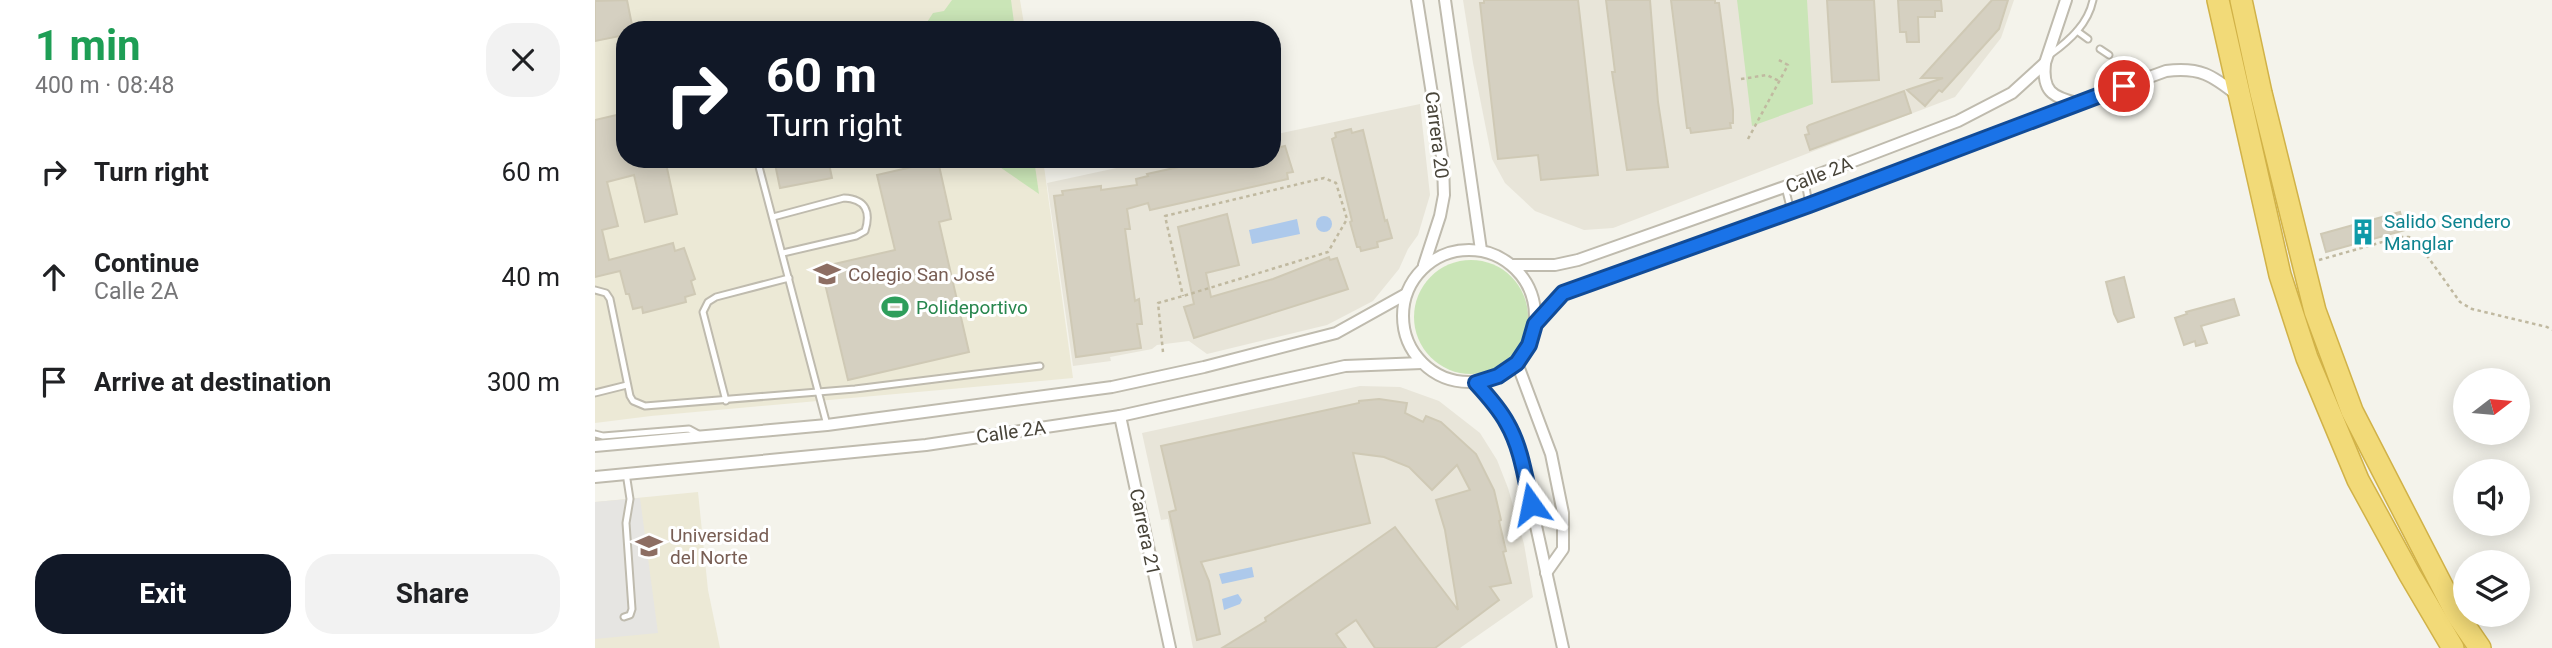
<!DOCTYPE html>
<html lang="en">
<head>
<meta charset="utf-8">
<style>
  :root { --surface:#fff; --page:#f2f2f2; --text:#202124; --muted:#757577; --accent:#111827 }
  body { margin:0; font-family:Roboto,sans-serif; background:var(--page); color:var(--text); height:100vh; display:flex; flex-direction:column; font-size:26px; white-space:nowrap }
  * { box-sizing:border-box; margin:0 }
  p { font-size:23px; color:var(--muted) }
  .icon { flex:none; width:38px; height:38px; fill:none; stroke:currentColor; stroke-width:2; stroke-linecap:round; stroke-linejoin:round }
  .map { position:relative; flex:1; overflow:hidden }
  .panel { display:flex; flex-direction:column; background:var(--surface); width:595px }
  .panel>* { flex:none }
  .banner { position:absolute; left:21px; top:21px; width:665px; height:147px; border-radius:28px; box-shadow:0 4px 18px #0003; background:#111827; color:#fff; overflow:hidden }
  .needle { width:46px; rotate:74deg }
  .tools { position:absolute; left:1858px; top:368px; display:grid; gap:14px }
  .tools a { display:grid; place-items:center; width:77px; height:77px; border-radius:50%; background:var(--surface); box-shadow:0 4px 18px #0003; font-size:35px }
  .pin { position:absolute; display:grid; place-items:center; width:60px; height:60px; color:#fff; margin:-30px; border:4px solid #fff; border-radius:50%; box-shadow:0 2px 7px #0007 }
  .me { position:absolute; width:77px; margin:-38px; rotate:348deg; stroke-linejoin:round; filter:drop-shadow(0 0 5px #0008) }
  .turn { display:flex; align-items:center; gap:24px; height:147px; padding:0 35px; font-size:32px }
  .turn .icon { width:91px; height:91px; stroke-width:2.5 }
  .turn b { display:block; font-size:49px; line-height:60px }
  .round { display:grid; place-items:center; flex:none; width:74px; height:74px; border-radius:28px; background:var(--page) }
  .head { display:flex; align-items:center; justify-content:space-between; height:119px; padding:0 35px }
  h1 { font-size:42px; font-weight:700; line-height:52px; color:#1e9e55 }
  .button { display:flex; gap:14px; margin-top:auto; padding:14px 35px }
  .button a { flex:1; height:80px; border-radius:28px; background:var(--accent); color:#fff; font-size:28px; font-weight:700; line-height:80px; text-align:center }
  .button a+a { background:var(--page); color:var(--text) }
  ul { padding:0; list-style:none }
  li { display:flex; align-items:center; gap:21px; height:105px; padding:0 35px }
  li div { flex:1 }
  li b { display:block; font-size:26px }
  li em { font-style:normal }
  main { display:flex; flex:1; min-height:0 }
  .map>svg:first-child { display:block }
  .residential { fill:#e8e5d9 }
  .education { fill:#ece9d6 }
  .green { fill:#cae5b7 }
  .parking { fill:#e6e5e2 }
  .water { fill:#adc9eb }
  .building { fill:#d5d0c1; stroke:#cfc9b5; stroke-width:2 }
  .lines { fill:none; stroke-linecap:round; stroke-linejoin:round }
  .lane-casing { stroke:#bfbbae; stroke-width:9 }
  .street-casing { stroke:#bfbbae; stroke-width:14 }
  .highway-casing { stroke:#d1b248; stroke-width:24 }
  .path { stroke:#c0b9a0; stroke-width:2.5; stroke-dasharray:3.5 3.5; stroke-linecap:butt }
  .lane { stroke:#fff; stroke-width:5 }
  .street { stroke:#fff; stroke-width:10 }
  .highway { stroke:#f2da78; stroke-width:21 }
  .route-casing { stroke:#114b97; stroke-width:18 }
  .route { stroke:#1a73e8; stroke-width:12 }
  .labels { text-anchor:middle; dominant-baseline:central; stroke-width:6; stroke-linejoin:round; paint-order:stroke }
  .street-label { font-size:19px; fill:#484439; stroke:#fff }
  .culture-label { font-size:19px; fill:#0d838f; stroke:#fff; text-anchor:start }
  .education-label { font-size:19px; fill:#785e54; stroke:#fff; text-anchor:start }
  .leisure-label { font-size:19px; fill:#27864d; stroke:#fff; text-anchor:start }
</style>
</head>
<body>
<main>
<section class="panel">
<div class="head"><div><h1>1 min</h1><p>400 m · 08:48</p></div><a class="round"><svg class="icon" aria-label="close" viewBox="0 0 24 24"><path d="M6 6l12 12M18 6L6 18"/></svg></a></div>
<ul>
<li><svg class="icon" aria-label="right" viewBox="0 0 24 24"><path d="M7 20v-9h11M14 6l5 5-5 5"/></svg><div><b>Turn right</b></div><em>60 m</em></li>
<li><svg class="icon" aria-label="ahead" viewBox="0 0 24 24"><path d="M12 20V5M6 11l6-6 6 6"/></svg><div><b>Continue</b><p>Calle 2A</p></div><em>40 m</em></li>
<li><svg class="icon" aria-label="arrive" viewBox="0 0 24 24"><path d="M6 21V4h12l-3 4 3 4H6"/></svg><div><b>Arrive at destination</b></div><em>300 m</em></li>
</ul>
<div class="button"><a>Exit</a><a>Share</a></div>
</section>
<div class="map">
<svg width="1957" height="648" viewBox="0 0 1957 648">
  <rect width="100%" height="100%" fill="#f4f3eb"/>
  <!-- residential -->
  <g class="residential">
    <polygon points="868,0 1419,0 1406,38 1360,97 1018,228 989,230 940,211 910,183 897,159 878,63"/>
    <polygon points="825,104 835,195 823,235 813,249 804,269 778,301 732,325 612,354 594,341 562,345 557,349 515,357 516,361 478,366 452,183 563,159 677,159 677,135"/>
    <polygon points="765,386 805,387 844,401 885,433 902,460 913,488 929,544 938,597 865,648 598,648 573,519 566,520 547,433"/>
  </g>
  <!-- education -->
  <g class="education">
    <polygon points="0,0 425,0 430,30 30,30 30,159 448,159 478,378 56,416 0,423"/>
    <polygon points="103,492 113,590 125,648 0,648 0,502"/>
  </g>
  <!-- green -->
  <g class="green">
    <polygon points="357,0 416,0 420,30 327,30 338,13 349,11"/>
    <polygon points="1142,0 1212,0 1218,104 1157,126"/>
    <polygon points="393,159 439,159 444,194"/>
    <circle cx="876" cy="317" r="57"/>
  </g>
  <!-- parking -->
  <polygon class="parking" points="45,498 63,633 0,639 0,502"/>
  <!-- water -->
  <g class="water">
    <circle cx="729" cy="224" r="8"/>
    <polygon points="702,219 705,234 657,244 654,230"/>
    <polygon points="657,567 659,577 627,584 624,574"/>
    <polygon points="643,594 647,600 645,604 629,610 627,599"/>
  </g>
  <!-- building -->
  <g class="building">
    <polygon points="32,0 38,30 30,30 30,35 0,41 0,1"/>
    <polygon points="889,0 983,0 1003,175 946,180 943,155 903,159 885,3 889,3"/>
    <polygon points="1011,0 1055,0 1063,102 1073,167 1032,170 1017,72 1020,72"/>
    <polygon points="1076,0 1120,0 1120,3 1124,3 1138,110 1138,123 1135,123 1136,128 1096,133 1095,128 1092,128"/>
    <polygon points="1232,0 1279,0 1284,80 1237,82"/>
    <polygon points="1303,0 1346,0 1347,11 1340,11 1340,17 1323,17 1324,42 1312,42 1311,32 1305,32"/>
    <polygon points="1397,0 1413,0 1404,29 1347,92 1344,90 1330,106 1312,90 1348,78 1326,78"/>
    <polygon points="1309,91 1316,113 1215,150 1210,135 1214,134 1212,127 1214,125"/>
    <polygon points="30,113 30,159 70,159 82,214 50,222 39,175 12,182 23,226 7,230 14,260 78,243 80,251 89,248 100,279 96,281 100,294 90,297 91,302 48,313 47,307 38,309 34,294 31,294 25,271 0,277 0,120"/>
    <polygon points="756,129 757,133 768,130 790,221 792,220 797,238 782,242 783,247 766,251 765,247 762,247 755,222 757,221 737,139 741,137 740,133"/>
    <polygon points="690,146 698,172 692,173 693,179 555,210 553,203 532,209 535,229 530,229 540,301 544,299 547,324 542,324 546,348 481,357 459,196 468,195 467,191 506,186 506,190 542,185 541,179 553,176 552,174 620,159 677,159 677,149"/>
    <polygon points="179,159 233,159 237,178 185,188"/>
    <polygon points="343,161 356,219 344,222 374,352 253,380 226,267 300,250 282,175"/>
    <polygon points="1805,212 1810,230 1731,252 1726,234"/>
    <polygon points="632,214 644,265 611,273 616,297 678,279 734,257 735,260 742,258 753,289 599,338 589,307 599,304 583,227"/>
    <polygon points="1529,277 1539,317 1523,322 1519,314 1511,282"/>
    <polygon points="1639,299 1644,315 1606,326 1612,343 1601,346 1600,341 1589,345 1580,318 1592,314 1591,312"/>
    <polygon points="784,399 812,403 810,413 828,422 831,416 846,422 881,454 899,490 906,520 904,521 911,551 908,552 916,583 895,587 904,600 840,648 780,648 761,620 741,634 751,648 627,648 671,621 670,618 800,527 863,610 850,530 841,500 875,490 862,465 837,490 814,467 789,457 758,453 775,523 606,562 614,581 625,634 602,640 574,512 581,510 566,446 764,403 764,401"/>
  </g>
  <g class="lines">
    <!-- lane casing -->
    <g class="lane-casing">
      <g id="lane">
        <polyline points="1482,31 1493,39"/>
        <polyline points="1505,49 1514,55"/>
        <path d="M1456,54C1475,40 1493,24 1498,0"/>
        <polyline points="162,159 232,425"/>
        <polyline points="1210,181 1214,205"/>
        <polyline points="1190,187 1196,211"/>
        <path d="M178,217L249,198C271,199 276,212 270,231L261,236L188,253"/>
        <polyline points="0,290 11,293 15,299 35,396 38,401 50,406 260,389 445,366"/>
        <polyline points="0,393 32,385"/>
        <polyline points="131,401 108,312 113,302 121,297 194,278"/>
        <polyline points="0,434 8,436 94,429 105,435"/>
        <polyline points="29,617 35,615 37,609 31,523 35,499 31,473"/>
      </g>
    </g>
    <!-- street casing -->
    <g class="street-casing">
      <g id="street">
        <polyline points="822,0 848,163 849,195 845,216 829,265"/>
        <polyline points="850,0 886,250"/>
        <path d="M1450,63C1447,91 1457,97 1482,103"/>
        <circle cx="874" cy="316" r="66"/>
        <polyline points="918,265 960,265 983,260 1209,180 1363,121 1417,93 1450,63 1471,0"/>
        <path d="M940,324L968,293L1214,205L1406,131L1571,71C1605,67 1617,75 1642,95"/>
        <polyline points="922,363 956,454 968,513 968,549 951,573"/>
        <polyline points="881,383 912,422 926,458 968,648"/>
        <polyline points="525,416 575,648"/>
        <polyline points="0,446 232,425 517,387 609,367 741,333 811,294"/>
        <polyline points="0,477 331,445 525,416 750,366 827,363"/>
      </g>
    </g>
    <!-- highway casing -->
    <g class="highway-casing">
      <g id="highway">
        <polyline points="1623,0 1685,275 1712,358 1763,480 1815,575 1858,648"/>
        <polyline points="1646,0 1666,93 1720,311 1757,411 1861,613 1885,648"/>
      </g>
    </g>
    <!-- path -->
    <g class="path">
      <polyline points="1146,79 1172,75 1184,81"/>
      <polyline points="1153,139 1193,65 1182,59"/>
      <polyline points="1724,260 1805,237 1814,237 1823,243 1865,302 1877,309 1952,327 1957,330"/>
      <polyline points="568,352 563,303 588,296 733,252 752,219 741,183 729,178 570,216 588,296"/>
    </g>
    <!-- lane -->
    <use href="#lane" class="lane"/>
    <!-- street -->
    <use href="#street" class="street"/>
    <!-- highway -->
    <use href="#highway" class="highway"/>
  </g>
  <g class="lines">
    <!-- route casing -->
    <g class="route-casing">
      <path id="route" d="M936,504C930,477 926,447 912,423C904,408 892,395 881,383L903,376L922,363L934,345L940,324L968,293L1214,205L1529,86"/>
    </g>
    <!-- route -->
    <use href="#route" class="route"/>
  </g>
  <!-- icons -->
  <defs>
    <g id="building-bare" transform="scale(2.1)"><path d="M-4-6H4V6H1V3H-1V6H-4ZM-2.5-4.3h1.7v1.8h-1.7ZM.8-4.3h1.7v1.8H.8ZM-2.5-1h1.7V.8h-1.7ZM.8-1h1.7V.8H.8Z" fill="#0f9aa8" stroke="#fff" stroke-width="2.5" paint-order="stroke"/></g>
    <g id="school-bare" transform="scale(2.1)"><path d="M0-5L7-2L0 1L-7-2ZM-4 1L0 2.5L4 1V4Q0 6-4 4Z" fill="#8d6e63" stroke="#fff" stroke-width="2.5" paint-order="stroke"/></g>
    <g id="stadium-bare" transform="scale(2.1)"><path d="M0-5a6.5 5 0 1 0 0 10a6.5 5 0 1 0 0-10ZM-3.5-1.8h7v3.6h-7Z" fill="#2e9e5b" stroke="#fff" stroke-width="2.5" paint-order="stroke"/></g>
    <g id="university-bare" transform="scale(2.1)"><path d="M0-5L7-2L0 1L-7-2ZM-4 1L0 2.5L4 1V4Q0 6-4 4Z" fill="#8d6e63" stroke="#fff" stroke-width="2.5" paint-order="stroke"/></g>
  </defs>
  <g fill-rule="evenodd">
    <use href="#building-bare" x="1768" y="232"/>
    <use href="#school-bare" x="232" y="274"/>
    <use href="#stadium-bare" x="300" y="307"/>
    <use href="#university-bare" x="54" y="546"/>
  </g>
  <g class="labels">
    <!-- street labels -->
    <g class="street-label">
      <text transform="translate(842 135) rotate(83)">Carrera 20</text>
      <text transform="translate(1224 175) rotate(-21)">Calle 2A</text>
      <text transform="translate(416 432) rotate(-8)">Calle 2A</text>
      <text transform="translate(550 532) rotate(78)">Carrera 21</text>
    </g>
    <!-- culture labels -->
    <g class="culture-label">
      <text x="1789" y="221">Salido Sendero<tspan x="1789" dy="22">Manglar</tspan></text>
    </g>
    <!-- education labels -->
    <g class="education-label">
      <text x="253" y="274">Colegio San José</text>
      <text x="75" y="535">Universidad<tspan x="75" dy="22">del Norte</tspan></text>
    </g>
    <!-- leisure labels -->
    <g class="leisure-label">
      <text x="321" y="307">Polideportivo</text>
    </g>
  </g>
</svg>
<div class="tools">
<a><svg class="needle" viewBox="-14 -14 28 28"><path d="M0-13l5 13h-10z" fill="#e53935"/><path d="M0 13l5-13h-10z" fill="#757577"/></svg></a>
<a><svg class="icon" aria-label="sound" viewBox="0 0 24 24"><path d="M4 9h4l5-4v14l-5-4H4zM17 9q2 3 0 6"/></svg></a>
<a><svg class="icon" aria-label="layers" viewBox="0 0 24 24"><path d="M12 4l9 5-9 5-9-5zM3 14l9 5 9-5"/></svg></a>
</div>
<div class="pin" style="left:1529px;top:86px;background:#d93025"><svg class="icon" aria-label="arrive" viewBox="0 0 24 24"><path d="M6 21V4h12l-3 4 3 4H6"/></svg></div>
<svg class="me" style="left:936px;top:504px" viewBox="-20 -20 40 40"><path d="M0-17L14 15 0 8-14 15z" fill="#1a73e8" stroke="#fff" stroke-width="4"/></svg>
<div class="banner">
<div class="turn"><svg class="icon" aria-label="right" viewBox="0 0 24 24"><path d="M7 20v-9h11M14 6l5 5-5 5"/></svg><div><b>60 m</b>Turn right</div></div>
</div>
</div>
</main>
</body>
</html>
